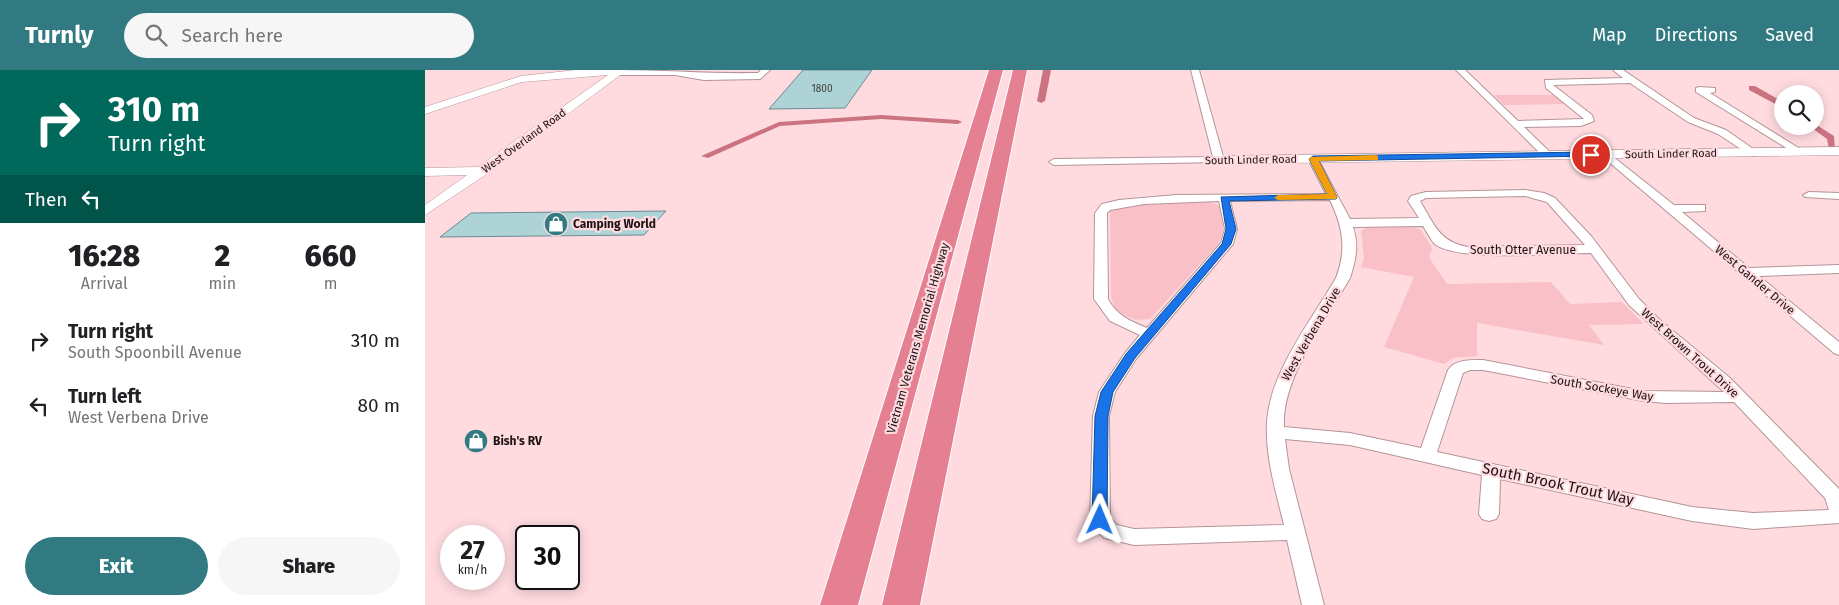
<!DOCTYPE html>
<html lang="en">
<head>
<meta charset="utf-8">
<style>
  :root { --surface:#fff; --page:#f6f6f6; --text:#202124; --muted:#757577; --accent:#327a82 }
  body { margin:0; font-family:"Fira Sans",sans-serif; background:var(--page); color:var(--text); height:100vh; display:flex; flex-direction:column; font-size:19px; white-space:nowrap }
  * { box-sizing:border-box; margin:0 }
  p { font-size:16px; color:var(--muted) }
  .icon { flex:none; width:28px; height:28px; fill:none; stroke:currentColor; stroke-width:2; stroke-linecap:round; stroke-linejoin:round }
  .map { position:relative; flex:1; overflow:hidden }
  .panel { display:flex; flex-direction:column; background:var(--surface); width:425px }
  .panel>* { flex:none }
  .guide { background:#00695c; color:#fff; overflow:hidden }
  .buttons { position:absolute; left:1349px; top:15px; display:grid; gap:10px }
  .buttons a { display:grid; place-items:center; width:50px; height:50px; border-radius:50%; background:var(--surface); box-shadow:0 2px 12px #0003; font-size:25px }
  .speed { position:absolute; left:15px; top:455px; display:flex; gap:10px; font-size:25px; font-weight:700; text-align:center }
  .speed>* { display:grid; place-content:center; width:65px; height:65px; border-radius:50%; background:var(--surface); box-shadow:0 2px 12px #0003; line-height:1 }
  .speed small { font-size:12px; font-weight:400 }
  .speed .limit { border:2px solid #111; border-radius:8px; background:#fff; color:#111 }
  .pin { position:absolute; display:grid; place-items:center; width:42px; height:42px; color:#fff; margin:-21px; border:2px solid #fff; border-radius:50%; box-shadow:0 1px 5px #0007 }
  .me { position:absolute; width:55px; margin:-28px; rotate:1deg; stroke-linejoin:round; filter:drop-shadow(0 0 4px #0008) }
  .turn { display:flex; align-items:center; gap:18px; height:105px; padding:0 25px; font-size:22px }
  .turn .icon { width:65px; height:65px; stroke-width:2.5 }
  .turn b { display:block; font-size:35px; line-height:42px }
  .then { display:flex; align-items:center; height:48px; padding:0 25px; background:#0003; gap:10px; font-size:19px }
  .eta { display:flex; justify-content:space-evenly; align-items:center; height:85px; text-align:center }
  .eta b { font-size:30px; font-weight:800; line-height:35px }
  .primary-button { display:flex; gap:10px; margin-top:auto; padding:10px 25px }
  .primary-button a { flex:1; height:58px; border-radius:30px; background:var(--accent); color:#fff; font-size:20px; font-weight:800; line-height:58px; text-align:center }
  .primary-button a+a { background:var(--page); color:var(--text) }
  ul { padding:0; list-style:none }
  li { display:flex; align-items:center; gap:15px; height:65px; padding:0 25px }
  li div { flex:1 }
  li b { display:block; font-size:19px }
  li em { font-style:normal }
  header { display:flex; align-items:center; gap:30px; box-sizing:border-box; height:70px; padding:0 25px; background:var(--accent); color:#fff }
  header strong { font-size:24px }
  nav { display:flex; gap:28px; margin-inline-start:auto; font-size:18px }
  .search { width:350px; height:45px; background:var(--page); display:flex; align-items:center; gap:12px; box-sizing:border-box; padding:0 18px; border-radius:28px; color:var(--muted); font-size:19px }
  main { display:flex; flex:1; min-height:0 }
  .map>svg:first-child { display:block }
  .green { fill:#fac0c8 }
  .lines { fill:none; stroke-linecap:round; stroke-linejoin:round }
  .canal { fill:#cc7382; fill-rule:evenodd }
  .building { fill:#aed3d7; stroke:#698c91 }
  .minor-casing { stroke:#b59498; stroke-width:2 }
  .tertiary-casing { stroke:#b59498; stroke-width:1 }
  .motorway-casing { stroke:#fff; stroke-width:2 }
  .minor { fill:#fff; fill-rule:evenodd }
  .tertiary { fill:#fff; fill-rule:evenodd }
  .motorway { fill:#e48092; fill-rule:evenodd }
  .route { fill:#1a73e8; stroke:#114b97 }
  .slow { fill:#f59e0b }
  .labels { text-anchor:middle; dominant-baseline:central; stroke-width:4.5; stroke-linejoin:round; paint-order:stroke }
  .number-label { font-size:10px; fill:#414244 }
  .far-street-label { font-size:11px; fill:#1d1213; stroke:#ffdbe0 }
  .poi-label { font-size:12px; font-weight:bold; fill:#1d1213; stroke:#ffdbe0; text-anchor:start }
  .street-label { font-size:12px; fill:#1d1213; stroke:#ffdbe0 }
  .near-street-label { font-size:15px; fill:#1d1213; stroke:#ffdbe0 }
</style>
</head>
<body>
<header>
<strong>Turnly</strong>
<div class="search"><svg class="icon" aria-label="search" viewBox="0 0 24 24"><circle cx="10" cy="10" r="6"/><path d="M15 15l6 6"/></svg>Search here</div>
<nav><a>Map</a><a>Directions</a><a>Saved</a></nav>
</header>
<main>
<section class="panel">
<div class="guide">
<div class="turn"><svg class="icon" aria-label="right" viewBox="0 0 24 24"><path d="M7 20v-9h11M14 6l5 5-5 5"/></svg><div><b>310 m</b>Turn right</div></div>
<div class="then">Then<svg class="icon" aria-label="left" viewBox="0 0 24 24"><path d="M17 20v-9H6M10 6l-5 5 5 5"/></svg></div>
</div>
<div class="eta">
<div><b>16:28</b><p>Arrival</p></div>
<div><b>2</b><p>min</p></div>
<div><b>660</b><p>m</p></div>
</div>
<ul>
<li><svg class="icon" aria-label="right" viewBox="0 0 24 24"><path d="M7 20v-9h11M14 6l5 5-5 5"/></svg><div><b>Turn right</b><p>South Spoonbill Avenue</p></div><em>310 m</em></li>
<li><svg class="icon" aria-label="left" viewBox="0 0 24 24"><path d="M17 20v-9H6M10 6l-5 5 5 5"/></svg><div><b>Turn left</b><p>West Verbena Drive</p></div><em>80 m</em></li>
</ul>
<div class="primary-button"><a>Exit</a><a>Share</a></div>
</section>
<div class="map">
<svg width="1414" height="535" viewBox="0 0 1414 535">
  <rect width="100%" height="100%" fill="#ffdbe0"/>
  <!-- green -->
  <g class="green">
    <polygon points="1069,25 1128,25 1140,34 1079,35"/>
    <path d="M784,131L795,136C798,151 801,161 793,174L725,249L711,250L701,246L690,239L686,227L685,139L694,136Z"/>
    <polygon points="985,156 996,160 1008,179 1005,183 1005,189 1022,214 1126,212 1145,234 1197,232 1219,254 1164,255 1179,275 1052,253 1052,286 1028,288 1019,294 959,277 989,207 936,197 939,188 936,161 942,157"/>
  </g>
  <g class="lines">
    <!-- canal -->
    <g class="canal">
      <polygon points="618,0 626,0 620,31 616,33 612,31"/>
      <polygon points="1324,16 1330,16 1358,32 1358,38 1324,20"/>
      <polygon points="456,45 533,50 537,52 533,54 456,49 355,56 283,88 276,86 354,52"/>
      <polygon points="1390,54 1409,66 1410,79 1404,79 1402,69 1387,58 1386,56 1390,56"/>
    </g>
  </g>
  <!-- building -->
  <g class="building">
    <polygon points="378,0 447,0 420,38 344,39"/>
    <polygon points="241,141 219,165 15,167 46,143"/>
  </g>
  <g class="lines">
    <!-- minor casing -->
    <g class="minor-casing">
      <g id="minor">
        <path d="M192,0C239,0 285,4 333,3L336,0H345L335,9L279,10L250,5H194L190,2Z"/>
        <polygon points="766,0 774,0 799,90 798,92 629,95 624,92 629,89 788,87"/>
        <polygon points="1031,0 1040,0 1093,51 1159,49 1121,18 1120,10 1198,8 1188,0 1198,0 1269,48 1301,60 1334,83 1329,86 1325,85 1293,64 1263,52 1205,13 1128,15 1167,45 1169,51 1156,56 1099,57 1128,85 1123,88 1119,87"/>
        <polygon points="1274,17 1290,18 1290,22 1285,23 1380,82 1379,84 1371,84 1271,22 1271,18"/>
        <polygon points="1182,82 1249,135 1280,135 1280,141 1257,142 1324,198 1414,195 1414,203 1334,206 1414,272 1414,285 1409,283 1178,87 1177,85"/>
        <path d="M888,86L893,89L925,149L994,148L983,131L986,126L1001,122L1100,120L1119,123L1130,128L1166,166L1214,229L1235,250L1305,308L1414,419V453L1328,459L1267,451L1075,409L1074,444L1071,449L1064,451L1057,449L1054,444L1057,405L925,375L860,369L864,399L899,535H877L862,470L709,475L679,468L668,455L665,450L668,346L674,322L700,283L715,265L685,251L669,229L670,143L677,134L694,130L751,125L901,124L883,89ZM1100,126L1122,132L1160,175L1043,177C1014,172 1009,154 995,131L1001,128ZM905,130C918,157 922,180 911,208C886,251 845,302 842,352C840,386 851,422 859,455L709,459L692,455L685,448L684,346L690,322L711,289L808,174L812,159L805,131ZM794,131L800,159L796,173L722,258C705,251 691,245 683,229L682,143L685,140L719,134ZM998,156C1002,162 1006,171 1011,175C1037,192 1132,183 1166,183L1204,235L1299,322L1218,321L1058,290C1047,290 1030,289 1023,300L996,378L925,363L859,357C856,309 901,249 925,208C931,190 934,175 928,157ZM1045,300H1058L1218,331L1241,333L1309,332L1400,428L1404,440L1328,443L1267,437L1012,382L1038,303Z"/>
        <polygon points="1384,122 1414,123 1414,129 1380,127 1378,125"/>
      </g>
    </g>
    <!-- tertiary casing -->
    <g class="tertiary-casing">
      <g id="tertiary">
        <polygon points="151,0 202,0 62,104 0,145 0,135 42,105 0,106 0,98 53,97 183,5 97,12 0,44 0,37 96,6"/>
        <polygon points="1414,77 1414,85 794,94 788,90 794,86"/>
      </g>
    </g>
    <!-- motorway casing -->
    <g class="motorway-casing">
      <g id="motorway">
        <polygon points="564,0 578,0 433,535 395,535"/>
        <polygon points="588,0 602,0 495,535 457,535"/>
      </g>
    </g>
    <!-- minor -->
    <use href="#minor" class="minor"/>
    <!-- tertiary -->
    <use href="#tertiary" class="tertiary"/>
    <!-- motorway -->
    <use href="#motorway" class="motorway"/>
  </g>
  <!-- route -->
  <polygon class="route" points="1166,82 1170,85 1169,86 894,91 912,127 911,129 804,131 811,159 806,174 710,288 688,322 683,346 682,450 680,454 669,454 667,450 670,346 676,322 701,284 797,174 801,159 796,127 902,124 884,89 888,86"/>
  <!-- slow -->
  <polygon class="slow" points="951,85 953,86 953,90 894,91 912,127 911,129 853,130 849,128 853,125 902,124 884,89 886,87"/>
  <!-- icons -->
  <defs>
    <g id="shop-disc" transform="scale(1.25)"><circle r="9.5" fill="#327a82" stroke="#ffdbe0"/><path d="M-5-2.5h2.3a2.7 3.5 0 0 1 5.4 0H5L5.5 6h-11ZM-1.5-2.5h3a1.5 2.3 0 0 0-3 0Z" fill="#fff"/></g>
  </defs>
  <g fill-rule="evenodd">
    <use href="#shop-disc" x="131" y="154"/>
    <use href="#shop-disc" x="51" y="371"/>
  </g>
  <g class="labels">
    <!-- number labels -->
    <g class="number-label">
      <text x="397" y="19">1800</text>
    </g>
    <!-- far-street labels -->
    <g class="far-street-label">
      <text transform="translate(99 71) rotate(-36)">West Overland Road</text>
      <text transform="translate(1246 84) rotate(-1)">South Linder Road</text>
      <text transform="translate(826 90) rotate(-1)">South Linder Road</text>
    </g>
    <!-- poi labels -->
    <g class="poi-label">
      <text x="148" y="154">Camping World</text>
      <text x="68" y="371">Bish's RV</text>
    </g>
    <!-- street labels -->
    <g class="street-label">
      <text x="1098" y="180">South Otter Avenue</text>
      <text transform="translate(1330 210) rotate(40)">West Gander Drive</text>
      <text transform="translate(886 264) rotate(-60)">West Verbena Drive</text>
      <text transform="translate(493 268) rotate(-74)">Vietnam Veterans Memorial Highway</text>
      <text transform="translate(1265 283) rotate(42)">West Brown Trout Drive</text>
      <text transform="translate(1177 318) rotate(10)">South Sockeye Way</text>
    </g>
    <!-- near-street labels -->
    <g class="near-street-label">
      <text transform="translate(1133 414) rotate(12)">South Brook Trout Way</text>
    </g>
  </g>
</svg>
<div class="buttons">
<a><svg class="icon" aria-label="search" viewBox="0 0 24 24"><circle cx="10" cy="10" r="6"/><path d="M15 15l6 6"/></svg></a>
</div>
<div class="speed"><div>27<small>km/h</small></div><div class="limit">30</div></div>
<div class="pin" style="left:1166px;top:85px;background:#d93025"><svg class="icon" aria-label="arrive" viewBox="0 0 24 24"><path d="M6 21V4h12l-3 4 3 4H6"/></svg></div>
<svg class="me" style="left:675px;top:450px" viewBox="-20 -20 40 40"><path d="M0-17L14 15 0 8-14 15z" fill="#1a73e8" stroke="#fff" stroke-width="4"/></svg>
</div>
</main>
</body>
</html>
